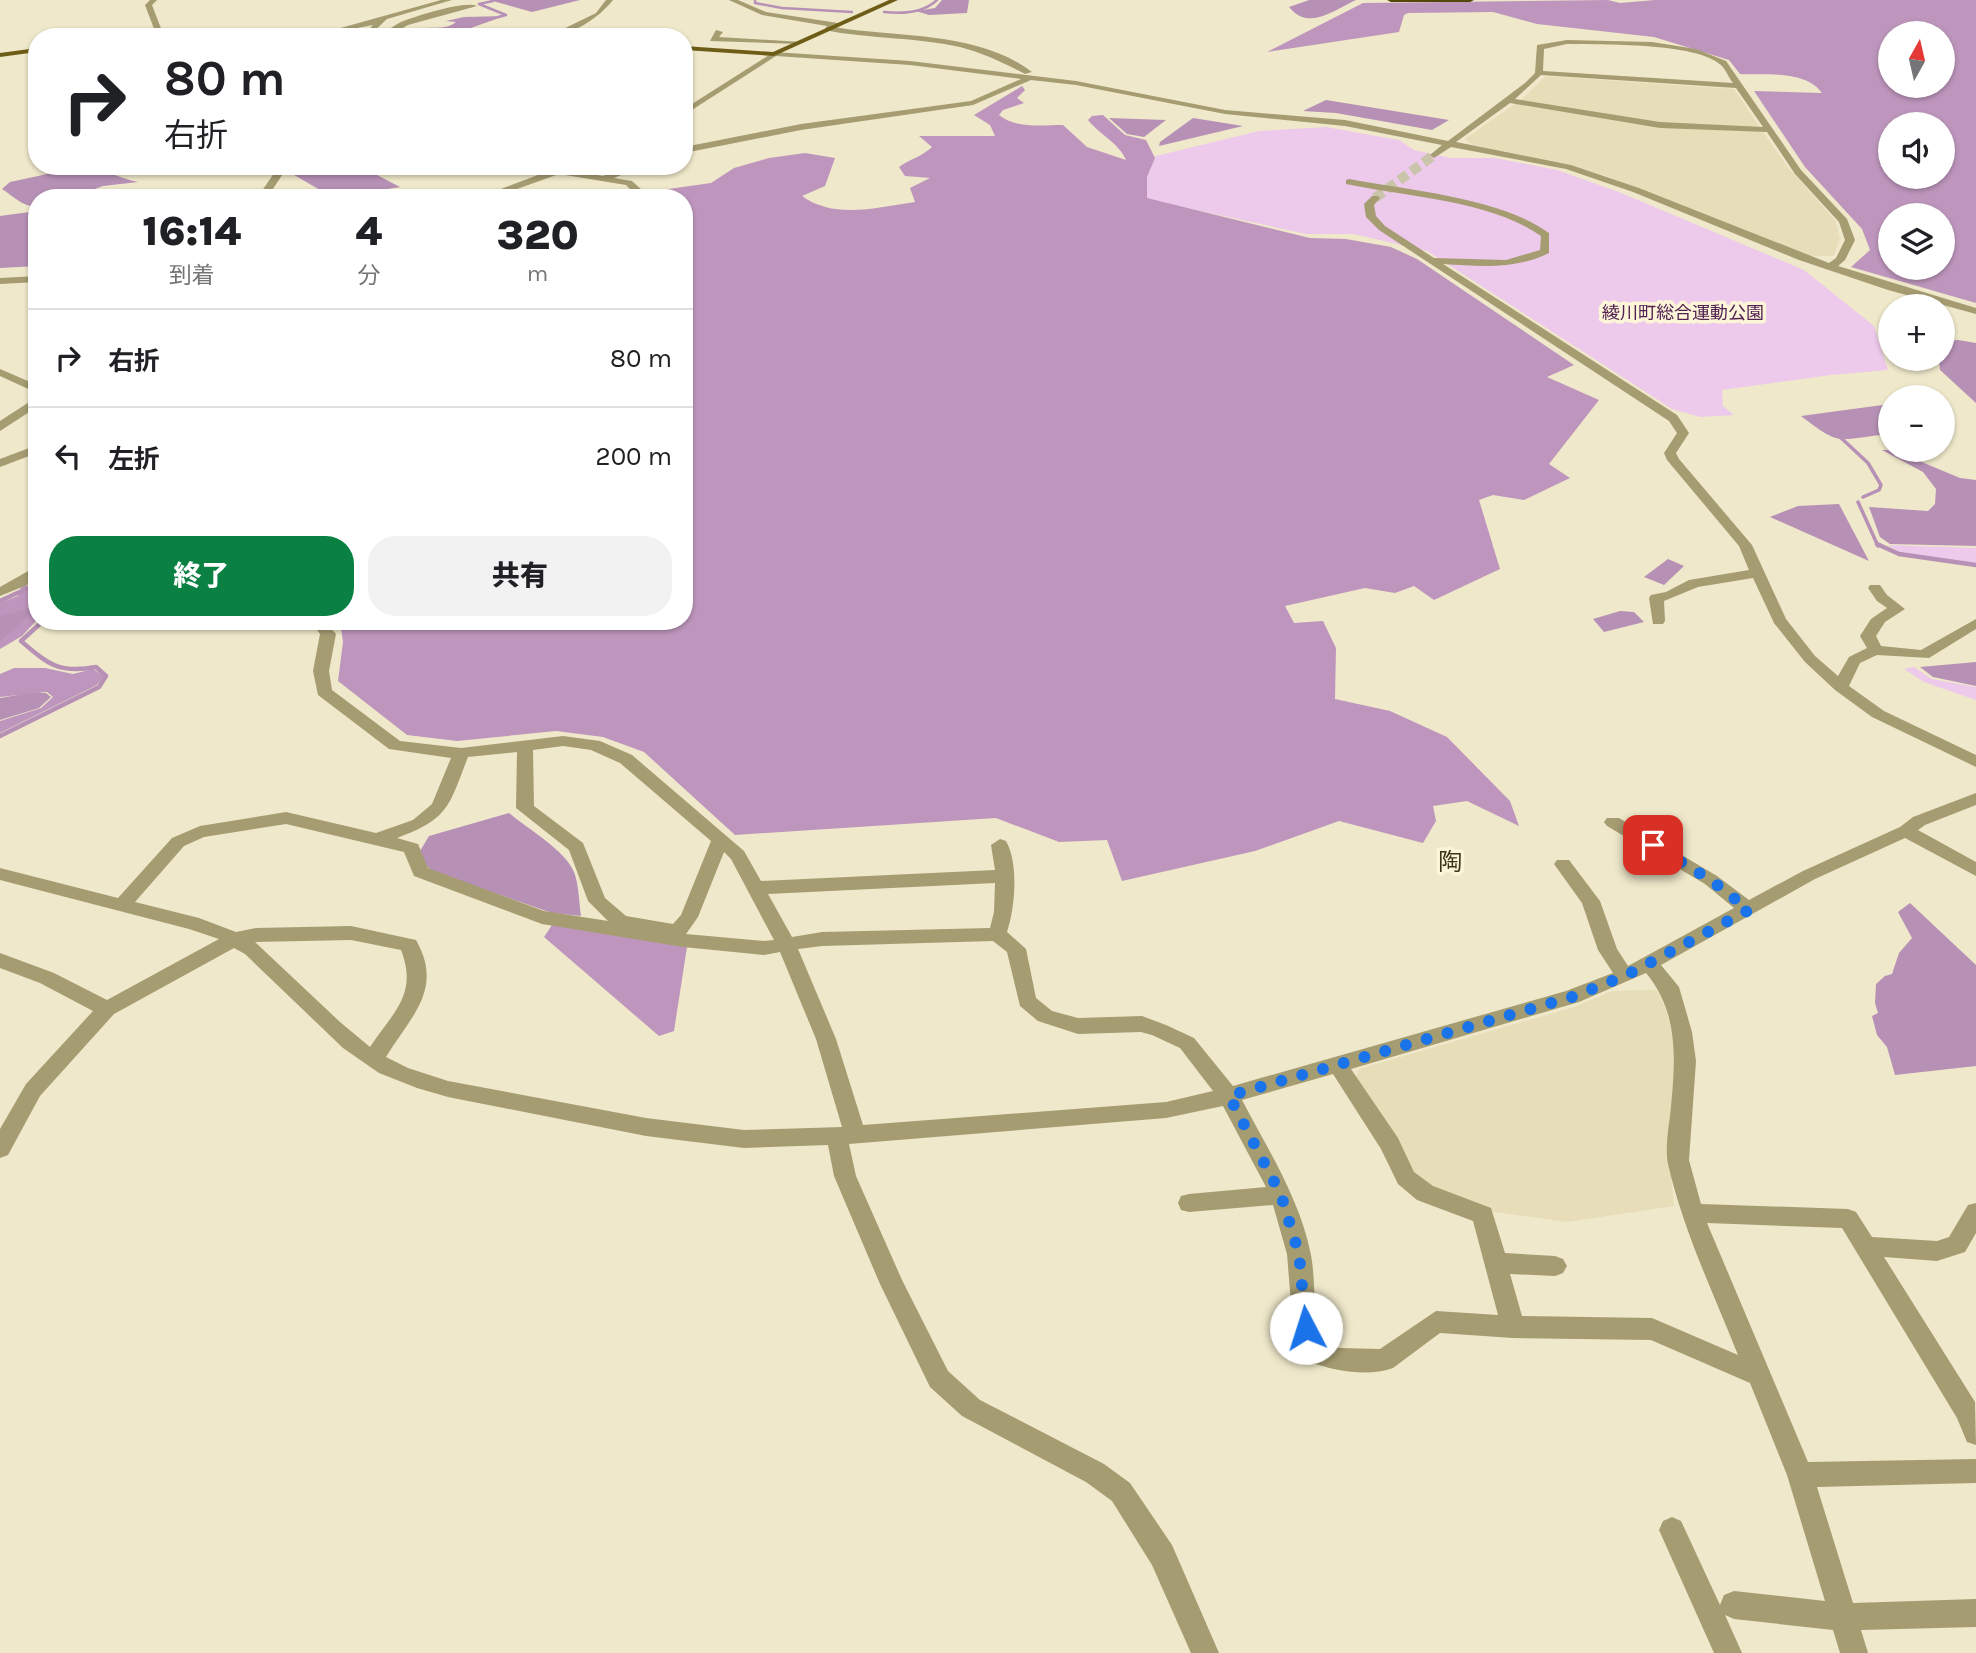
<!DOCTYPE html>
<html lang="ja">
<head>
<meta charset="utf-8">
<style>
  :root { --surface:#fff; --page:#f2f2f2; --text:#202124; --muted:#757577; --line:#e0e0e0; --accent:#0b8043 }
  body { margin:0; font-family:Karla,"Noto Sans JP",sans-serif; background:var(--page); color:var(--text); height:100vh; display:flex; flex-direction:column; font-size:26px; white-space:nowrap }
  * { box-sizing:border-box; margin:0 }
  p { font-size:23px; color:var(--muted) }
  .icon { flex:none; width:38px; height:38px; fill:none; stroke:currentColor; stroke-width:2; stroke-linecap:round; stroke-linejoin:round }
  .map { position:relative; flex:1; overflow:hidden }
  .panel { position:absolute; left:28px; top:189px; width:665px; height:441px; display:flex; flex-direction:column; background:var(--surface); border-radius:28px; box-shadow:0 2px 5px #0004 }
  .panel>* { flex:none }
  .guide { position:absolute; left:28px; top:28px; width:665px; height:147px; border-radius:28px; box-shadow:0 2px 5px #0004; background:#fff; color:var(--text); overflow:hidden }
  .needle { width:46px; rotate:8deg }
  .controls { position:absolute; left:1878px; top:21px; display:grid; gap:14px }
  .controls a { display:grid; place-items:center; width:77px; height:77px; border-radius:50%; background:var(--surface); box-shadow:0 2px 5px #0004; font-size:35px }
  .pin { position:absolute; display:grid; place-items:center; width:60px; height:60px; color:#fff; margin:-30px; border-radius:14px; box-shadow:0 4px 10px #0006 }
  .me { position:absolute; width:77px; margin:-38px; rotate:355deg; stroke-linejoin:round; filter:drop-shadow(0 0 5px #0008) }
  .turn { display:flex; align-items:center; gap:24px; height:147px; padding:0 21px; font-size:32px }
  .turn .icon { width:91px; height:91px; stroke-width:2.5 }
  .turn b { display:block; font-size:49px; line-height:60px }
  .eta { display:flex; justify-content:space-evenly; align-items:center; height:119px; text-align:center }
  .eta b { font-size:42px; font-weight:800; line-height:49px }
  .primary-button { display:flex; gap:14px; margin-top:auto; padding:14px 21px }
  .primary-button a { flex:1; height:80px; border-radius:28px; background:var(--accent); color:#fff; font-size:28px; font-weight:800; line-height:80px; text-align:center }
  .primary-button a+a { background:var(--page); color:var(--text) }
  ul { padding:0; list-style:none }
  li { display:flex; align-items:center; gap:21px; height:98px; padding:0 21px; border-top:2px solid var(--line) }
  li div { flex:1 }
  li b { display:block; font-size:26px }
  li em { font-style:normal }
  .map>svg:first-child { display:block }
  .built { fill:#e7deb9 }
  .green { fill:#edcaeb }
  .forest { fill:#be96bd; fill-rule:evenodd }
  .water { fill:#b790b6 }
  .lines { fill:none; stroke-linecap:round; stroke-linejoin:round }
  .stream-far2 { stroke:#b790b6; stroke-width:2.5 }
  .stream-far1 { stroke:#b790b6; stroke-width:3.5 }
  .stream { stroke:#b790b6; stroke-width:4.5 }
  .minor-tunnel { stroke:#cac4aa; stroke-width:10; stroke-dasharray:10 5; stroke-linecap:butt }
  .minor { fill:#a69c72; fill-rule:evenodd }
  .major { fill:#6d5d16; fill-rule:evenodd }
  .highway { fill:#554708; fill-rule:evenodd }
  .route { stroke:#1a73e8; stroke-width:12; stroke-dasharray:0 21.6 }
  .labels { text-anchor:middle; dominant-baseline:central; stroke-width:7; stroke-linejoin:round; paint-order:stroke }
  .far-park-label { font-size:18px; fill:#522153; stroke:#fcf5d7 }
  .quarter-label { font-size:24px; fill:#3a341c; stroke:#fcf5d7 }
</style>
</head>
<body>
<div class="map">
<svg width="1976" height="1653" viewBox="0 0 1976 1653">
  <rect width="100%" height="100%" fill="#efe8ca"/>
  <!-- built -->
  <g class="built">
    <polygon points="1546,76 1734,89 1786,165 1835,220 1840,238 1834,256 1806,256 1609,177 1567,164 1473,145 1465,139 1522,99"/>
    <polygon points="1657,990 1666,1010 1677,1053 1668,1140 1674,1206 1567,1222 1489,1211 1430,1188 1410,1172 1355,1079 1359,1069 1574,1007 1612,991"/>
  </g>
  <!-- green -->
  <g class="green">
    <polygon points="1326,127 1399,140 1414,150 1451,158 1495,158 1557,170 1619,192 1804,270 1874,326 1888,370 1831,375 1722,390 1723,406 1734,415 1700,417 1672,409 1427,251 1354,234 1306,234 1141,198 1138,176 1156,156 1259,131"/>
    <polygon points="1888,545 1976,548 1976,563 1906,556"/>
    <polygon points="1914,667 1932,679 1976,687 1976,700 1924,682 1904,669"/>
  </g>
  <!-- forest -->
  <g class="forest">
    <path d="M1608,0L1620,3L1655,0H1976V303L1851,267L1870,250L1862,229L1805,167L1754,91L1822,93C1806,70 1766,75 1740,74L1729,60L1654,37L1537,24L1493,12L1408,13L1404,15L1399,32L1267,52L1363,3ZM1942,33V86H1890V33ZM1942,124V177H1890V124ZM1942,215V268H1890V215Z"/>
    <path d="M1022,86L1025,90L1017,98L1024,103L1003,110L999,115C1016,129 1042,125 1063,125L1087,147L1126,160C1119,143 1100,135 1088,120L1092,116L1103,115L1125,135L1146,140L1155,158L1147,177V198L1310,238L1346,239L1391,247L1417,259L1574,365L1547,377L1599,400L1549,464L1570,478L1524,500L1493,495L1479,500L1500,569L1434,600L1414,586L1395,593L1365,588L1285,606L1294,623L1323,621L1336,648L1335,699L1390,711L1447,737L1510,801L1519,826L1467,801L1433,806L1436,821L1423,843L1339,821L1255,851L1122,881L1107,840L1059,842L996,818L735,835L644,752L603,737L556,731L457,741L407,735L338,681L343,642L340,621H684V198H664L654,191L711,183L734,168L769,158L805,153L835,158L825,186L802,196C835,220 878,207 915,202L910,188L930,178L905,176L899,167C910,159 923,156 932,147L919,136H995L990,125L974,115Z"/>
    <polygon points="26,585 37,592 37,620 22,636 0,649 0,603 18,596 21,587"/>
    <polygon points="14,668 45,668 73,674 93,669 104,676 97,685 0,733 0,721 41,708 53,697 47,692 0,697 0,674"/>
    <polygon points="552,925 687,947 674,1031 659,1036 544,937"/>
  </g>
  <!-- water -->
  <g class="water">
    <polygon points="489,0 580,0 532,12"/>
    <polygon points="942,0 969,0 967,13 929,15 916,11 935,8"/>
    <path d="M1309,0H1356C1335,9 1309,32 1289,7Z"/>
    <path d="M505,16L462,31H416C431,24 443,32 456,22L446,21L464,17Z"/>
    <polygon points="1326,100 1449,120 1432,130 1336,113 1303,111"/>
    <polygon points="1109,118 1166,120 1144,137 1127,134"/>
    <polygon points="1193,118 1243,126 1159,146 1160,142"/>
    <polygon points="292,166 395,166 377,175 400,187 374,191 368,198 323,198 318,193 320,190 289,172"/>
    <path d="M80,167C102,167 117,178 138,182L103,186L70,198H37V206C24,208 13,196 2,189L10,182Z"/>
    <polygon points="120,189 163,189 146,198 86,198"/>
    <polygon points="37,211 37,266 0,268 0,216"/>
    <polygon points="1958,340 1976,343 1976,403 1940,370 1939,359 1942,359 1943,341"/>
    <path d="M1890,404V432L1880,431V435C1835,441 1838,444 1801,416Z"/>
    <polygon points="1882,450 1893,450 1960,478 1976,480 1976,546 1890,544 1880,537 1869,507 1928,511 1935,504 1936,489 1923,472"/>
    <polygon points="1839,504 1869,561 1770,517 1798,506"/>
    <polygon points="1668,559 1684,566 1664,585 1644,577"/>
    <polygon points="24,610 30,610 31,614 0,641 0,616"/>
    <polygon points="1620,611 1634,612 1644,622 1604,632 1593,619"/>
    <polygon points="1976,662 1976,686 1933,677 1920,667"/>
    <polygon points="30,693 46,693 51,697 39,708 0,720 0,698"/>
    <path d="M509,813C528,829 565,850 574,872C579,885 579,903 581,916L552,913L440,874C427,869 423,864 420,851L429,836Z"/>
    <polygon points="1910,903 1976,965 1976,1066 1895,1075 1887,1047 1877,1035 1872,1016 1878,1013 1875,1003 1876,984 1885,976 1892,974 1899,953 1912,938 1898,912"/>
  </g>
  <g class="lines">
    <!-- stream-far2 -->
    <g class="stream-far2">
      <polyline points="755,0 755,3 782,8 852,12"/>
      <polyline points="493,1 479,4 506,15 498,17"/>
      <path d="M884,12C902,14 923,13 937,0"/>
      <polyline points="416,37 446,30"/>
    </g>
    <!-- stream-far1 -->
    <g class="stream-far1">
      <polyline points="1839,436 1868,463 1881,485 1879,490 1863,497"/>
      <polyline points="1858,502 1878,546"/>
    </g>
    <!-- stream -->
    <g class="stream">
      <polyline points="1877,544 1899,554 1976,565"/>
      <polyline points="0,601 37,584"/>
      <polyline points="23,612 36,607 37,599"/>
      <path d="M0,736L99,687L106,676L96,667C59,674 48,664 21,641L43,621"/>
    </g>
    <!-- minor-tunnel -->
    <polyline class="minor-tunnel" points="1375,198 1434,155"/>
    <!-- minor -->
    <g class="minor">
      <polygon points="150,0 157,0 152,5 162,31 176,37 156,34 145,5"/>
      <path d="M441,0H452L387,19L371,34C383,36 391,27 401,22C416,16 465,0 477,6L408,25L387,37L363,36L373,25L341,31L337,29Z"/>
      <path d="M606,0H613C599,18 570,37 547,37L596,13Z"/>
      <path d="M729,0H738L766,12L838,23V27L829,26L846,29C906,37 981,33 1032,72L1025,74C1004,63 983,53 960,47C915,37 869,39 824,30L827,26L762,15Z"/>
      <polygon points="716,30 723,32 719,37 802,42 798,44 710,41"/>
      <path d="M1567,40L1652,42L1696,49L1726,61L1801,170L1847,219L1855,240L1845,260L1838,266L1976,308V314L1888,290L1799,260L1633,192L1566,169L1451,147L1434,158L1430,155L1442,145L1345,126L1225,114L1076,85L1031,80L973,105L801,130L684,153V147L801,124L971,101L1021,79L910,65L776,56L684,115V109L774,52L910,61L1076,81L1225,110L1345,120L1448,141L1525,83L1535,73L1537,45ZM1567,44C1602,45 1695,42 1721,65C1726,70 1729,78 1733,83L1543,71L1544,49ZM1541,75L1736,88L1763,127L1660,122L1515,99ZM1510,103L1660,128L1767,132L1795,174L1839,222L1845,240L1836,258L1829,263L1639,188L1571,165L1456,142Z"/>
      <polygon points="279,166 288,166 267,198 257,198"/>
      <polygon points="562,166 572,166 569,170 603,176 629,166 642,166 614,178 632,181 642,190 634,198 623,198 631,190 626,185 559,174 492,198 477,198"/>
      <path d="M1349,179C1408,190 1501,198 1549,233V253C1515,270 1480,266 1443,264L1677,415L1689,433L1676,453L1679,459L1752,545L1786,619L1815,656L1838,676L1849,657L1867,648L1860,636L1871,619L1887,608L1877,601L1868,588L1870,585H1880L1887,595L1905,609L1885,622L1876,636L1881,646L1921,650L1976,619V629L1929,658L1877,655L1860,663L1849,686L1884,711L1976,755V767L1872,717L1835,690L1805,662L1774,623L1753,578L1698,587L1664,601L1665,621L1663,624H1653L1649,598L1651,595L1666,592L1689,580L1749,570L1739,546L1667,460L1664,453L1677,433L1669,421L1379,230L1366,217L1364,204L1372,196H1378L1380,198L1374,205L1376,216L1385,226L1434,258L1506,260L1540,250L1541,236C1490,200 1406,197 1346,184V180Z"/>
      <polygon points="37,276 37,282 0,284 0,278"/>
      <polygon points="0,369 37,385 37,393 0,376"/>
      <polygon points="37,397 37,407 0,431 0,421"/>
      <polygon points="37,445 37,453 0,467 0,459"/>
      <polygon points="37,566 37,577 27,585 0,596 0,587"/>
      <path d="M310,621H325L336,634L329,671L332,690L400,741L461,748L563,736L600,741L632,755L744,851L761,881L995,870L991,845L1000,839L1006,841C1019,864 1015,908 1007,932L1026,949L1036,998L1052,1011L1078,1018L1142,1016L1166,1025L1194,1038L1233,1086L1566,991L1613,973L1598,950L1582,903L1554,864L1557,860H1569L1600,901L1617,949L1628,966L1734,908L1705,884L1607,826L1604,822L1607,818H1619L1717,876L1749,900L1803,871L1900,827L1913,817L1976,793V805L1925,825L1918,830L1976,862V876L1905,838L1815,879L1661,965L1679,987L1692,1032L1696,1061L1689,1160L1701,1204L1848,1209L1856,1212L1872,1237L1937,1241L1949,1237L1968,1205L1976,1203V1233L1965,1252L1937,1261L1884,1257L1975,1402L1976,1445L1967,1442L1957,1418L1842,1228L1707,1223L1808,1462L1976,1459V1483L1817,1487L1853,1603L1976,1599V1627L1861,1630L1868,1653H1840L1833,1630L1734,1619L1725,1615L1742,1653H1714L1659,1530L1663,1521L1672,1517L1681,1521L1720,1605L1724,1595L1734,1591L1825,1601L1787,1475L1750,1383L1651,1340L1513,1338L1440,1333L1393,1368C1369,1377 1334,1371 1310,1362L1293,1328L1287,1254L1273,1205L1189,1212L1181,1210L1178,1203L1181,1196L1189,1194L1266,1187L1223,1106L1166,1118L849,1144L856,1176L902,1280L948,1371L980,1400L1104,1464L1130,1483L1172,1545L1219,1653H1191L1152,1565L1112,1501L1086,1482L962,1416L930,1387L880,1284L834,1176L828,1145L744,1148L646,1136L448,1097L417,1088L379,1073L343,1048L245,954L234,948L114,1014L40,1096L8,1155L0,1158V1129L26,1084L93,1011L40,983L0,968V953L54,973L107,1000L219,939L189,929L0,880V868L118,898L172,838L200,826L286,812L376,833L413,820L432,804L451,758L389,749L318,695L313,671L320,634ZM563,746L591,750L620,763L711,841L681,915L673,924L626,916L605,898L583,843L534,806L533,750ZM517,752L516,808L569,850L588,901L608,921L544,911L428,868L418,844L397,838C449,819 449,806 468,757ZM286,824L404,852L414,876L542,924L683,947L764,955L780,952L816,1039L842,1127L744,1130L646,1118L448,1081L408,1068L386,1057C411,1016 444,989 416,940L351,926L256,928L236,932L199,918L135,902L184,846L204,837ZM724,852L731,859L774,940L764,941L686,934L698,917ZM995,883L994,912L990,928L822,932L792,937L768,894ZM351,940L401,950C418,994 394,1011 370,1047L340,1022L255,942ZM993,941L1007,952L1020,1006L1038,1021L1078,1034L1141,1032L1152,1035L1180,1048L1213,1091L1166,1102L863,1125L836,1039L798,949L822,946ZM1646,973C1681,1015 1675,1066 1670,1116C1668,1131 1665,1149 1668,1164C1683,1230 1713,1292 1738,1355L1652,1318L1522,1316L1510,1274L1555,1276L1563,1273L1567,1266L1563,1259L1555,1256L1505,1253L1491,1208L1433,1186L1414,1172L1398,1138L1351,1069L1579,1002ZM1333,1074L1381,1149L1398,1184L1417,1200L1473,1221L1498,1315L1436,1311L1380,1349L1340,1348L1327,1345C1310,1314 1317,1288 1311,1255C1300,1199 1268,1150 1242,1100Z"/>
    </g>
    <!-- major -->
    <g class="major">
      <polygon points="889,0 898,0 774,56 684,50 684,46 773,52"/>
      <polygon points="37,48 37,52 0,57 0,53"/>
    </g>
    <!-- highway -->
    <polygon class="highway" points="1387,0 1474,0 1470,2 1391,2"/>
  </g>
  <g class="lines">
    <!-- route -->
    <polyline class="route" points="1306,1328 1299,1254 1281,1195 1229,1096 1572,997 1625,976 1749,910 1711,880 1653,845"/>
  </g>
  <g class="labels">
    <!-- far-park labels -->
    <g class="far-park-label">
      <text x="1683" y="313">綾川町総合運動公園</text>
    </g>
    <!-- quarter labels -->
    <g class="quarter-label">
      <text x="1450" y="862">陶</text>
    </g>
  </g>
</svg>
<div class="controls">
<a><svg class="needle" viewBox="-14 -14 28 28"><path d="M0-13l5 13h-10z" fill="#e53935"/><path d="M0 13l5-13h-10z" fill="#757577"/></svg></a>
<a><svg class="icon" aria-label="sound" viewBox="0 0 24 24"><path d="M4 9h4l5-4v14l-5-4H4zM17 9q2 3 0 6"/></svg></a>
<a><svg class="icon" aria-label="layers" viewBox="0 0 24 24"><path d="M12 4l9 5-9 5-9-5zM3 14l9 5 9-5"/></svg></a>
<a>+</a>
<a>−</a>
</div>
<div class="pin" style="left:1653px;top:845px;background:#d93025"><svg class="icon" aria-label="arrive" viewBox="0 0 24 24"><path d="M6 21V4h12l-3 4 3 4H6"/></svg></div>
<svg class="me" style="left:1306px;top:1328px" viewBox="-20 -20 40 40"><circle r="19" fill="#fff"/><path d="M0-13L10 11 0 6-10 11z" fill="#1a73e8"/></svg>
<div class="guide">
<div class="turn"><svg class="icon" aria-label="right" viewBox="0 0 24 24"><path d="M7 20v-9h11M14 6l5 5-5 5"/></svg><div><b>80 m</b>右折</div></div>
</div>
<section class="panel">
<div class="eta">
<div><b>16:14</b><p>到着</p></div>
<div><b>4</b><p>分</p></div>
<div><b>320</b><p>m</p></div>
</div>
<ul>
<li><svg class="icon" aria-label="right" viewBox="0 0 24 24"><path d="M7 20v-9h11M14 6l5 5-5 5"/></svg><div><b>右折</b></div><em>80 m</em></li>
<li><svg class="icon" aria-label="left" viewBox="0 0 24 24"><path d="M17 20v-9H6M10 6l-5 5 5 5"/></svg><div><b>左折</b></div><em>200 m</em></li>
</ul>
<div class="primary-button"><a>終了</a><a>共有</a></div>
</section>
</div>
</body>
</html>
